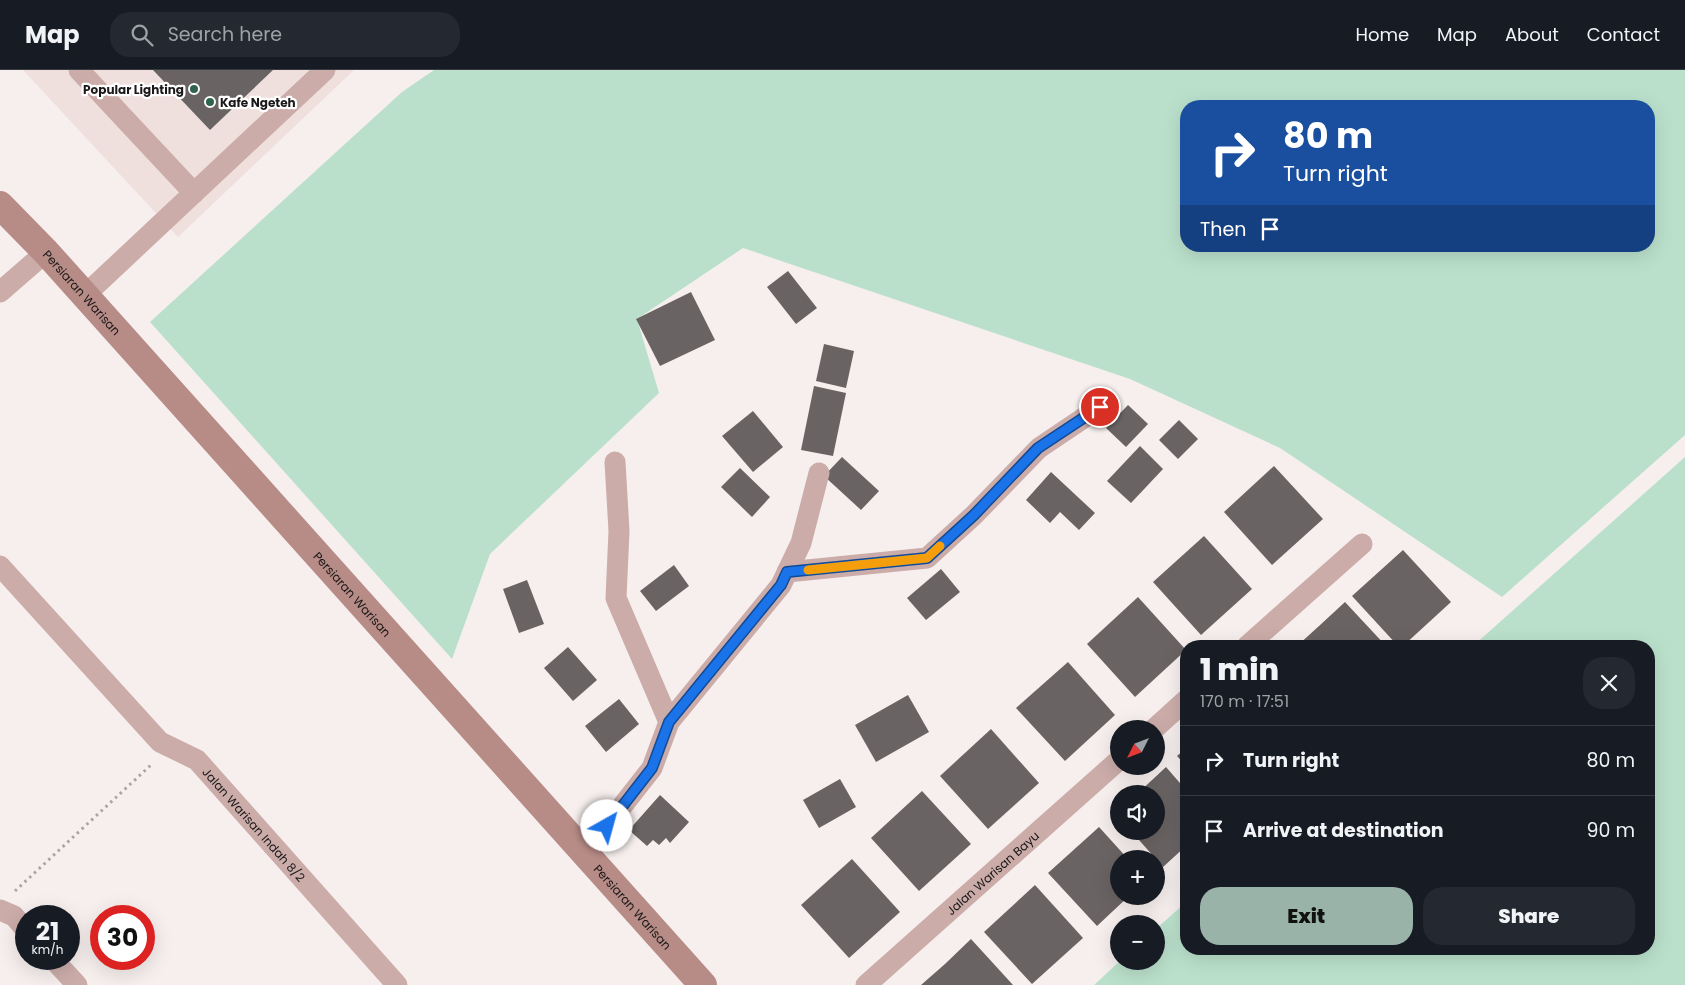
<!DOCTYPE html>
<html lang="en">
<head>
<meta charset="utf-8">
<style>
  :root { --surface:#171b24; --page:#242831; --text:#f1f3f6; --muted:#9ea1a6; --line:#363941; --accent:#99b3a9 }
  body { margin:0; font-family:Poppins,sans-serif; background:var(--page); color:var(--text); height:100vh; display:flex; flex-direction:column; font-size:19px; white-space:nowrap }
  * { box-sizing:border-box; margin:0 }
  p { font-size:16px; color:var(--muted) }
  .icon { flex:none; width:28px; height:28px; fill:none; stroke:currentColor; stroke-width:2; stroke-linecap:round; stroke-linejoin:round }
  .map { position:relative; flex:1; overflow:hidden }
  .side { position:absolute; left:1180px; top:570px; width:475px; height:315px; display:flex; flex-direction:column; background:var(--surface); border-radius:20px; box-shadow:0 5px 20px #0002 }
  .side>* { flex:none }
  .guide { position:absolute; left:1180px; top:30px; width:475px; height:152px; border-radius:20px; box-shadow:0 5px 20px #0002; background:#1a4fa0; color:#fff; overflow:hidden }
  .needle { width:32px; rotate:228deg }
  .controls { position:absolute; left:1110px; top:650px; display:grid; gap:10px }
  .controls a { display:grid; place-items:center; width:55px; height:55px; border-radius:50%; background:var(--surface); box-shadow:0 5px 20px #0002; font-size:25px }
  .speed { position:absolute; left:15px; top:835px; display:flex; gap:10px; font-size:25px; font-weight:700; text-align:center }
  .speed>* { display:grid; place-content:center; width:65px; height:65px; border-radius:50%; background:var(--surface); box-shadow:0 5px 20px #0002; line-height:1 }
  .speed small { font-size:12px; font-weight:400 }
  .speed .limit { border:8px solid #d22; background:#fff; color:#111 }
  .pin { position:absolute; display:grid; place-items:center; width:42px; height:42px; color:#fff; margin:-21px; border:2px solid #fff; border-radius:50%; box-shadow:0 1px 5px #0007 }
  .me { position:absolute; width:55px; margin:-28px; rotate:38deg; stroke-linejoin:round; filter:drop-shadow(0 0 4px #0008) }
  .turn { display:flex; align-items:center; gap:18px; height:105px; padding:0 20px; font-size:22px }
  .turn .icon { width:65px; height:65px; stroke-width:2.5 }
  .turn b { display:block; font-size:35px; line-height:42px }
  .then { display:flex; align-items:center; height:48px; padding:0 20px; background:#0003; gap:10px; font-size:19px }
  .round { display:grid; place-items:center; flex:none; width:52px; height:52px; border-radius:20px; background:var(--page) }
  .overview { display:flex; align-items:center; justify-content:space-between; height:85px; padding:0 20px }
  h1 { font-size:30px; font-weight:800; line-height:38px }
  .primary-button { display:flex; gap:10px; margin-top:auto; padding:10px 20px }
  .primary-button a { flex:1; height:58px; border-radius:20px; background:var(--accent); color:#111; font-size:20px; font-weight:800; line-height:58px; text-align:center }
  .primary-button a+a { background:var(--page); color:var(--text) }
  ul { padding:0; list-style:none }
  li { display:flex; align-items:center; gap:15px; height:70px; padding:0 20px; border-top:1px solid var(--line) }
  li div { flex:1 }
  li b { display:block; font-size:19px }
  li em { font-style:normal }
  header { display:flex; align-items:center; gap:30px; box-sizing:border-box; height:70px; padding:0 25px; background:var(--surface); border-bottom:1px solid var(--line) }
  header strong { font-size:24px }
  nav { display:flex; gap:28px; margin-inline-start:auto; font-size:18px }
  .search { width:350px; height:45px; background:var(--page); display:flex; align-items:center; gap:12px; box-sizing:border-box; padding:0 18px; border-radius:20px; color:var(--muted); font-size:19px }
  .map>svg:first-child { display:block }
  .built { fill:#efe0de }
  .green { fill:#bae0cb; fill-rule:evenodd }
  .building { fill:#696463 }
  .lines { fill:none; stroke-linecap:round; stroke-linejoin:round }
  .path { stroke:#aaa5a4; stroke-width:3; stroke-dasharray:2.5 4; stroke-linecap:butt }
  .minor { stroke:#cbaca9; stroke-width:21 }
  .secondary { stroke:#b78b86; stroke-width:28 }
  .route-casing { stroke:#114b97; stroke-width:12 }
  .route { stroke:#1a73e8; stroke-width:9 }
  .slow { stroke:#f59e0b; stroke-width:9 }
  .poi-dot { fill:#2e644b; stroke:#fff; stroke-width:2 }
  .labels { text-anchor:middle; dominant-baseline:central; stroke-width:4.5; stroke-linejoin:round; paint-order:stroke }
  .poi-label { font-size:12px; font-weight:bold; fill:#1a1818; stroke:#fff; text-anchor:end }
  .street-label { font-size:12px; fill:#1a1818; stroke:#fff }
</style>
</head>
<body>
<header>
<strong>Map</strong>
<div class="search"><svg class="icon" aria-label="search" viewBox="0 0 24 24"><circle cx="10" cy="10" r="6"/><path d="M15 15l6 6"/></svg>Search here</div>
<nav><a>Home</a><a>Map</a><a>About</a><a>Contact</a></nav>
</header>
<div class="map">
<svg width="1685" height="915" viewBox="0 0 1685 915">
  <rect width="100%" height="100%" fill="#f6efee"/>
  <!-- built -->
  <polygon class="built" points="23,0 354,0 178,167"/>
  <!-- green -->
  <g class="green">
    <path d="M434,0H1685V365L1502,527L1280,378L1130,309L743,178L637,249L659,323L490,484L452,589L150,252L402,22ZM1186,36H1649V176H1186Z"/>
    <polygon points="1685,387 1685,915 1094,915 1120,891 1156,891 1156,859 1186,832 1186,879 1649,879 1649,576 1473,576"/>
  </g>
  <!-- building -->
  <g class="building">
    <polygon points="153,0 273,0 210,60"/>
    <polygon points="788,201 817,238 796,254 767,217"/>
    <polygon points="691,222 715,270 660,296 636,249"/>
    <polygon points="824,274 854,281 846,318 816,311"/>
    <polygon points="814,316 846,323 833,386 801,380"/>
    <polygon points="1128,335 1148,354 1126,377 1106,358"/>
    <polygon points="753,341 783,377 753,402 722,366"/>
    <polygon points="1179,350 1198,369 1178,389 1159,370"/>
    <polygon points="1140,376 1163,399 1131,433 1107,411"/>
    <polygon points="842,387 879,421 861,440 824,406"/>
    <polygon points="1274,396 1323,449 1272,495 1224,442"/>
    <polygon points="740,398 770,427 752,447 721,417"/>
    <polygon points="1051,402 1095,443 1079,460 1060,442 1050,453 1026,430"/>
    <polygon points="1204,466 1252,519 1201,565 1153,512"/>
    <polygon points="1403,480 1451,532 1403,576 1398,576 1352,526"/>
    <polygon points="674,495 689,516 656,541 640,521"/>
    <polygon points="941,499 960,522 926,550 907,528"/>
    <polygon points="527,510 544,554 519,563 503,519"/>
    <polygon points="1138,527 1186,580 1135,627 1087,574"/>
    <polygon points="1345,532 1386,576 1297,576 1319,556"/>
    <polygon points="568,577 597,610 573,631 544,598"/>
    <polygon points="1068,592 1115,645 1065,691 1016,638"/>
    <polygon points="908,625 929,662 876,692 855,655"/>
    <polygon points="619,629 639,654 606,682 585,656"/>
    <polygon points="991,659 1039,713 988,759 940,706"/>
    <polygon points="1186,678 1186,696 1177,686"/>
    <polygon points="1166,697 1186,720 1186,776 1163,797 1131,761 1156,761 1156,724 1137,724"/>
    <polygon points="840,709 856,737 819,758 803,730"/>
    <polygon points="922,721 971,774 919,821 871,768"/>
    <polygon points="660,725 689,752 670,773 666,768 659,775 653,770 647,776 629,760"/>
    <polygon points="1099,757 1128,789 1119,789 1119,826 1129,826 1097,856 1048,803"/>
    <polygon points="852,789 900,842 849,888 801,835"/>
    <polygon points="1035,815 1083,868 1032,914 984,862"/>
    <polygon points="971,869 1013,915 921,915 945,894"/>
  </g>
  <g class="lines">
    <!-- path -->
    <polyline class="path" points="15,821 152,694"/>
    <!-- minor -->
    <g class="minor">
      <polyline points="79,0 194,123"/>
      <polyline points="0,222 46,182"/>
      <polyline points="84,226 325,0"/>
      <path id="s1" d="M0,496L160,672L197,690L397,915"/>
      <polyline points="787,502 927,488 974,445 1039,378 1100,337"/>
      <polyline points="1247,576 1362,474"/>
      <polyline points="669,652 781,515 801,473 819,403"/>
      <polyline points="1154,659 1186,630"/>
      <polyline points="584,785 652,698 669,652 616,528 619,461 615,392"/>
      <polyline points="0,840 14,846 26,860"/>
      <polyline points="53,889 77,915"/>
      <path id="s2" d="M866,915L1119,690"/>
    </g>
    <!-- secondary -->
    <path class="secondary" id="s3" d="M0,135L46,182L703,915"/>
  </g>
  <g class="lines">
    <!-- route casing -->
    <g class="route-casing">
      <polyline id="route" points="607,756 652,698 669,652 781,515 787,502 927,488 974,445 1038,378 1100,337"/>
    </g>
    <!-- route -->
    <use href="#route" class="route"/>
    <!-- slow -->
    <polyline class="slow" points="808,500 927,488 940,476"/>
  </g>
  <!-- markers -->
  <g class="poi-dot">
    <circle cx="194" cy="19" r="5"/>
    <circle cx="210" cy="32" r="5"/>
  </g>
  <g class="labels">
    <!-- poi labels -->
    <g class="poi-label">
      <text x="184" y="19">Popular Lighting</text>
      <text x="220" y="32" text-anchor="start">Kafe Ngeteh</text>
    </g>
    <!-- street labels -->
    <g class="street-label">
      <text stroke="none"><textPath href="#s3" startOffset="120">Persiaran Warisan</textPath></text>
      <text stroke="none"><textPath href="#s3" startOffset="525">Persiaran Warisan</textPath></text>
      <text stroke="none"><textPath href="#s1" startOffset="365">Jalan Warisan Indah 8/2</textPath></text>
      <text stroke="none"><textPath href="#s2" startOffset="169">Jalan Warisan Bayu</textPath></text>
      <text stroke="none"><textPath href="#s3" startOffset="945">Persiaran Warisan</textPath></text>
    </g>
  </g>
</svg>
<div class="controls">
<a><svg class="needle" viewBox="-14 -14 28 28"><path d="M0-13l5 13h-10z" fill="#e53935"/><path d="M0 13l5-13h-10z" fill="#9ea1a6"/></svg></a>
<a><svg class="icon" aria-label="sound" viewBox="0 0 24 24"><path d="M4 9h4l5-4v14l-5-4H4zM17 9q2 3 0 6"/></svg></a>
<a>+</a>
<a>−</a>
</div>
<div class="speed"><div>21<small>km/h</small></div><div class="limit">30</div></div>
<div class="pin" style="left:1100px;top:337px;background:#d93025"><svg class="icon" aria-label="arrive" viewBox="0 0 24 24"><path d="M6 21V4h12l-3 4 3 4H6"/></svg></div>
<svg class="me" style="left:607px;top:756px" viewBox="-20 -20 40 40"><circle r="19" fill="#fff"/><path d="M0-13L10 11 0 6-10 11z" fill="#1a73e8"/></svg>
<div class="guide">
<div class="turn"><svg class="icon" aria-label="right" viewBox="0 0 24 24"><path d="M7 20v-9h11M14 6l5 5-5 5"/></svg><div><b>80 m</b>Turn right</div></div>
<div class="then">Then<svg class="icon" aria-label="arrive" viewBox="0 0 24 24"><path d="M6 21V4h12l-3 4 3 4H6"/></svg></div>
</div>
<section class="side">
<div class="overview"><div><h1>1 min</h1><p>170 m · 17:51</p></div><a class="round"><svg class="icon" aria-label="close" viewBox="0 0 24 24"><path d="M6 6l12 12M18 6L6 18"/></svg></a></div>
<ul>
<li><svg class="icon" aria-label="right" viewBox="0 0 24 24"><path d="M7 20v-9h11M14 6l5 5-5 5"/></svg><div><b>Turn right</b></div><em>80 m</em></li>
<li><svg class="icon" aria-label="arrive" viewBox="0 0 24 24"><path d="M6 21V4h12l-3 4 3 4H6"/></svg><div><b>Arrive at destination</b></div><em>90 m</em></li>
</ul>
<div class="primary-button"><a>Exit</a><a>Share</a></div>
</section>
</div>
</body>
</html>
